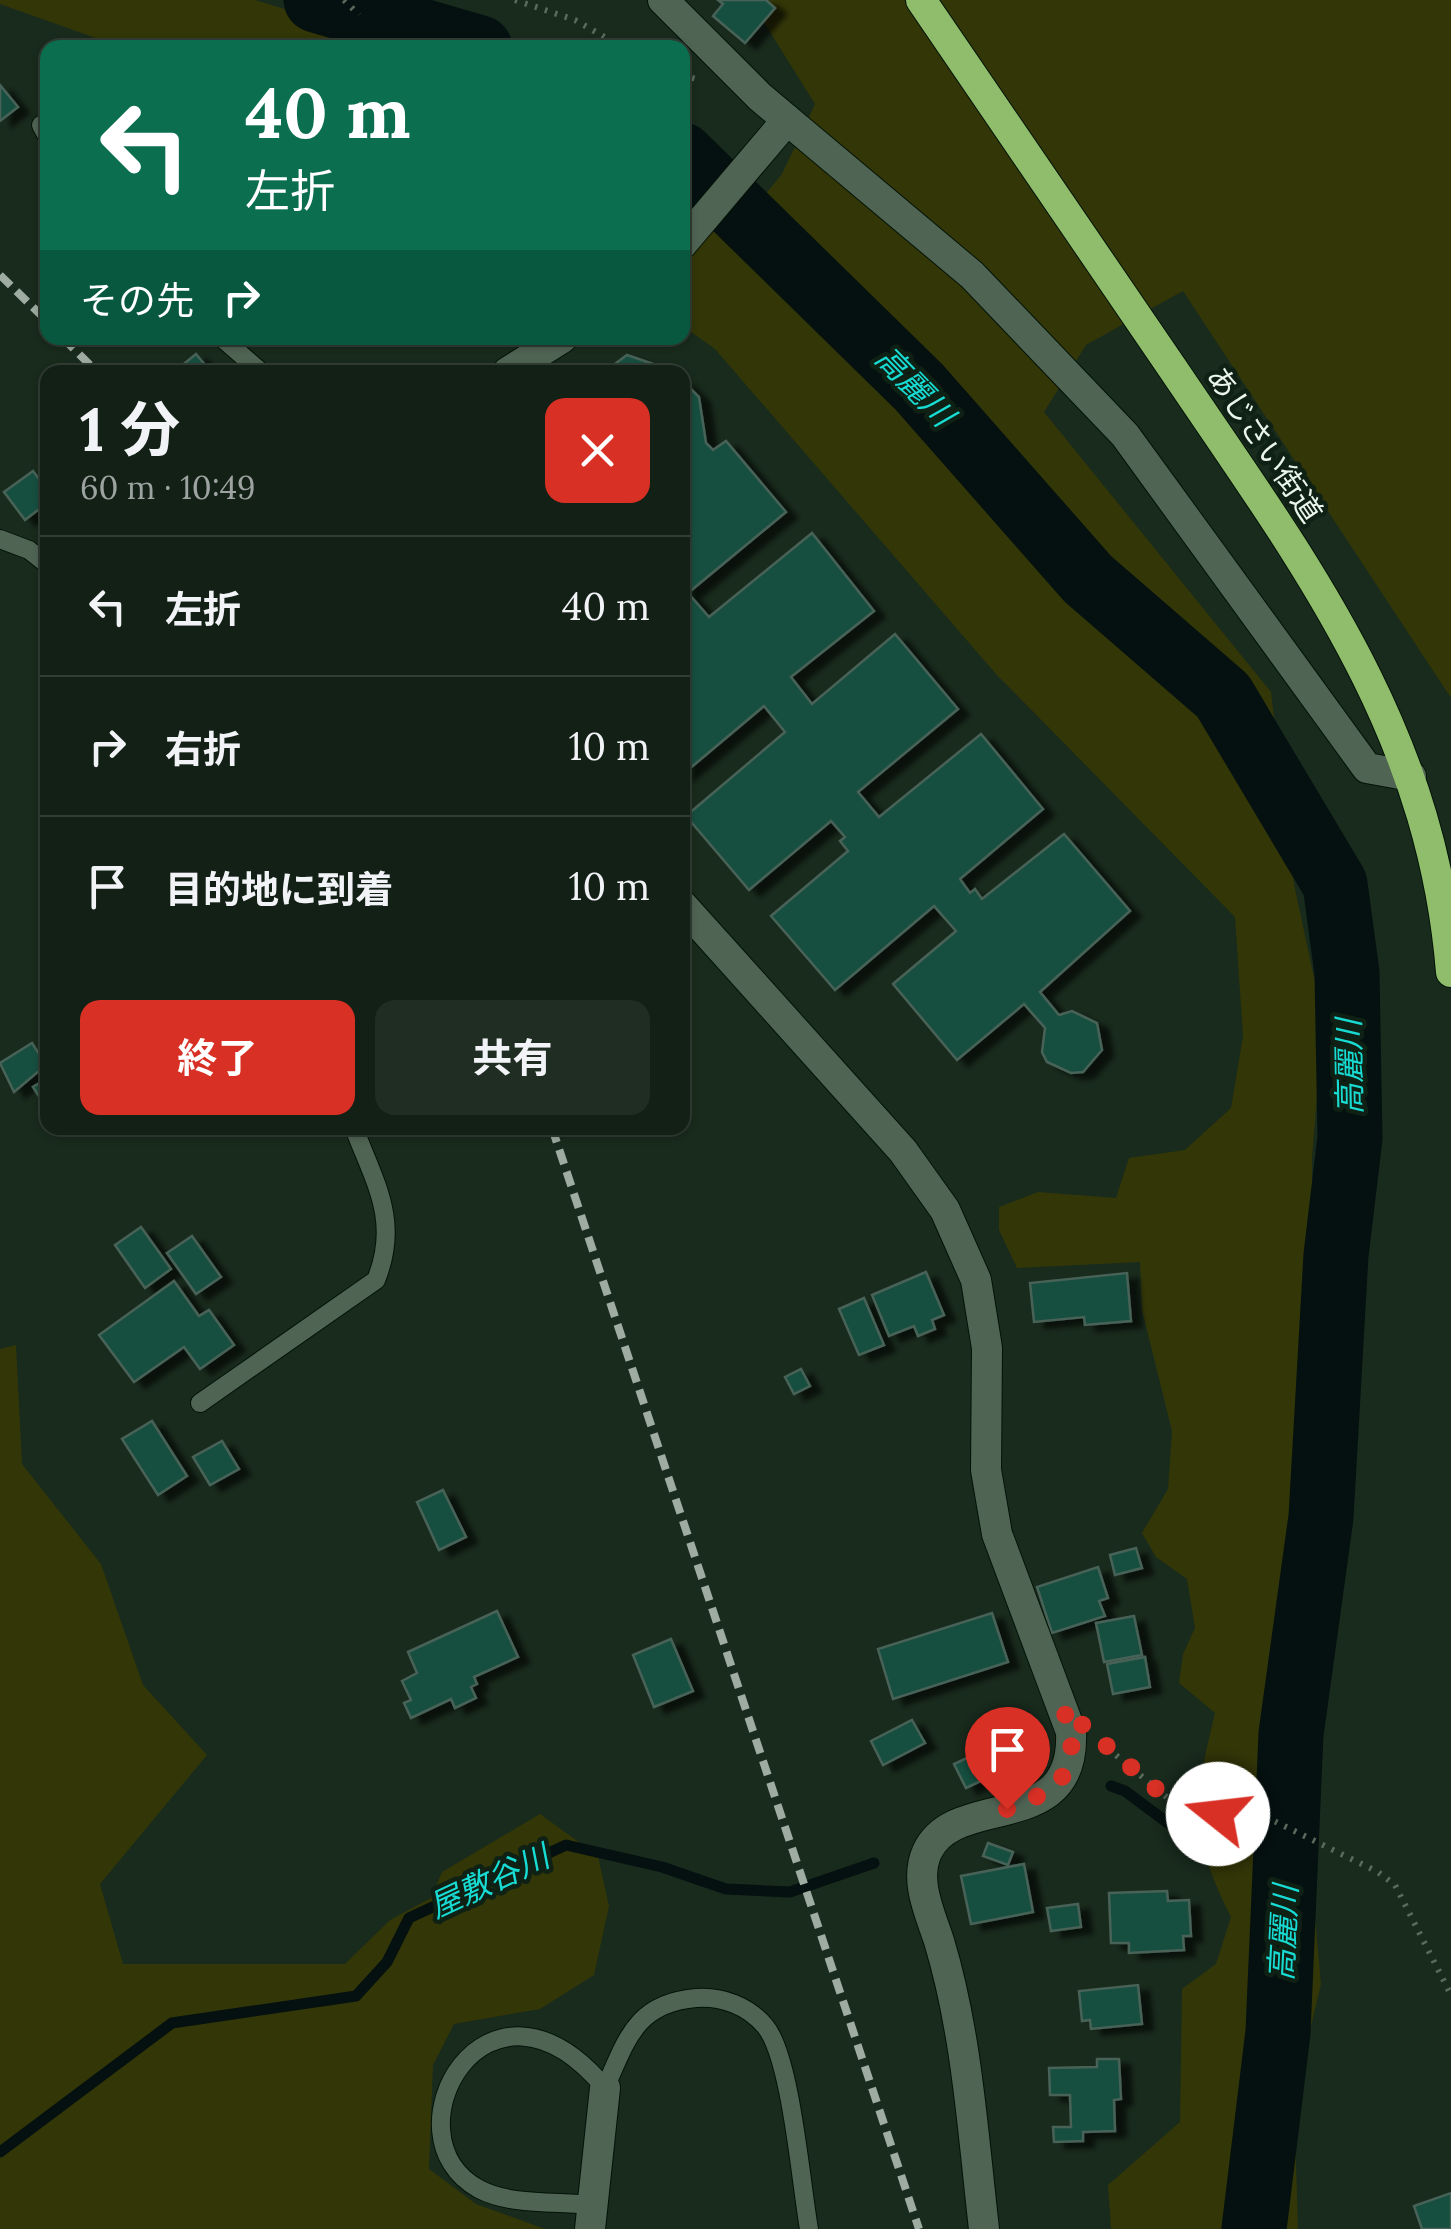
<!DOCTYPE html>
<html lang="ja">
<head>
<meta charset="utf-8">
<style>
  :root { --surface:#132016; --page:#202d23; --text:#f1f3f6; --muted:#9da3a1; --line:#323e35; --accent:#d93025 }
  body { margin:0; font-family:Lora,"Noto Sans JP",serif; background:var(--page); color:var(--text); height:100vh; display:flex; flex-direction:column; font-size:38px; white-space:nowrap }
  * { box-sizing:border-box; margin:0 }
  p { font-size:32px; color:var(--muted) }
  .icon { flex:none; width:55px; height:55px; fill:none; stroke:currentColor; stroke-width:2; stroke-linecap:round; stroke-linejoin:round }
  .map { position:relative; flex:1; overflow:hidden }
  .sheet { position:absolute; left:40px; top:365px; width:650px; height:770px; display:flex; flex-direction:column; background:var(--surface); border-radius:20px; box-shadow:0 2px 8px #0004,0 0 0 2px var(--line) }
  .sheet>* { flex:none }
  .guide { position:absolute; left:40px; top:40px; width:650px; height:305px; border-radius:20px; box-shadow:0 2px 8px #0004,0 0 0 2px var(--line); background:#0b6e4f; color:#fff; overflow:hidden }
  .pin { position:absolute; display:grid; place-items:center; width:85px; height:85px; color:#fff; margin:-102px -42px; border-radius:50% 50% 50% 0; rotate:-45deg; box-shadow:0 0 10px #0007 }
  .pin .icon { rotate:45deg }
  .me { position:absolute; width:110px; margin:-55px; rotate:286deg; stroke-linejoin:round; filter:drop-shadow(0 0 8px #0008) }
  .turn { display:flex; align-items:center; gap:35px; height:210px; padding:0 40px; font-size:45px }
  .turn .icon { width:130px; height:130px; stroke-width:2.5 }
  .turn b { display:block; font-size:70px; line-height:85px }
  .then { display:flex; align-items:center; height:95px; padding:0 40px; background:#0003; gap:20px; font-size:38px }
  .round { display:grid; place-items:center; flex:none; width:105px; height:105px; border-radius:20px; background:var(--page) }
  .overview { display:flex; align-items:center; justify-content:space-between; height:170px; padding:0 40px }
  h1 { font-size:60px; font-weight:700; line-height:75px }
  .cta { display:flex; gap:20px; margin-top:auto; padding:20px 40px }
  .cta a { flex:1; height:115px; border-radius:20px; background:var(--accent); color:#fff; font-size:40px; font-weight:700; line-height:115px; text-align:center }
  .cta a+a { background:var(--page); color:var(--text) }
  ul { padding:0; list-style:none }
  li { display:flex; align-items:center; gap:30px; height:140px; padding:0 40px; border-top:2px solid var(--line) }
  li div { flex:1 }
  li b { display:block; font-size:38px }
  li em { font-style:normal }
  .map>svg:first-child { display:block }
  .green { fill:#333607 }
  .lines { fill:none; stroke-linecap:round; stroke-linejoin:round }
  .stream { stroke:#041110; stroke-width:11 }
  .river { stroke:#041110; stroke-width:65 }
  .building { fill:#174f3f; stroke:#486258; stroke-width:2.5; filter:url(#shadow) }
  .lane-casing { stroke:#031307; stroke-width:20 }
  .street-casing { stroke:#031307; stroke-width:32 }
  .highway-casing { stroke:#031307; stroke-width:32 }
  .path { stroke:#5a6a5d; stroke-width:6; stroke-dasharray:2.5 8; stroke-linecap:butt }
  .lane { stroke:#506454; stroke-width:18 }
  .street { stroke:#506454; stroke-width:30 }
  .highway { stroke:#90bd6b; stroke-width:30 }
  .rail { stroke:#9eaca1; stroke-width:8; stroke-dasharray:15 8; stroke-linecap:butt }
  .route { stroke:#d93025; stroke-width:18; stroke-dasharray:0 32.4 }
  .labels { text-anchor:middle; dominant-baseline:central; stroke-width:9; stroke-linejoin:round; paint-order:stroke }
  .street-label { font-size:30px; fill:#eaf5ec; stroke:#0f2114 }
  .water-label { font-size:32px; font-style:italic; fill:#18dcd4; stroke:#0f2114 }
</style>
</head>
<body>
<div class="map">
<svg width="1451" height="2229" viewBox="0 0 1451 2229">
  <defs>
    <filter id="shadow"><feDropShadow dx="11" dy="6" stdDeviation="2.5" flood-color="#0009"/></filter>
  </defs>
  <rect width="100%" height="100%" fill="#192b1d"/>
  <!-- green -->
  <g class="green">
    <polygon points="0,0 255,0 409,47 121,47 0,4"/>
    <path d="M750,0H1451V698L1183,291L1086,345L1044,412L1271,692L1294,884L1323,1020L1312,1158V1389L1302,1506L1276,1662L1303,1785L1321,1984L1294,2098L1298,2229H1111L1108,2185L1180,2122L1182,1989L1216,1964L1231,1917C1188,1830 1193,1805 1215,1713L1179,1683L1183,1654L1195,1628L1187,1579L1156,1557L1142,1533L1168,1489L1172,1431L1142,1310L1140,1262L1017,1268L999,1230V1207L1038,1192L1116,1198L1129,1158L1185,1150L1231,1108L1243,1036L1235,917L996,674L715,349L683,326V196L730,238L782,174L815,104Z"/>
    <polygon points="16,1345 22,1464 101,1564 143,1685 207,1755 100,1884 123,1964 345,1964 390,1920 431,1898 442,1872 540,1814 598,1856 609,1906 594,1975 540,2009 454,2024 433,2065 429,2169 476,2204 545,2229 0,2229 0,1349"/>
  </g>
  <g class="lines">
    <!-- stream -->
    <g class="stream">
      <polyline points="1111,1786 1125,1791 1176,1829 1215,1836 1252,1833 1287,1845"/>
      <polyline points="0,2152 172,2023 356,1996 387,1962 409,1918 566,1845 662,1867 726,1889 790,1892 874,1863"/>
    </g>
    <!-- river -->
    <g class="river">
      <polyline points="316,0 480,48"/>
      <polyline points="682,155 919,387 1088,579 1223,696 1335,884 1347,973 1350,1138 1336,1255 1321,1517 1291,1734 1278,2032 1254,2229"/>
    </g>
  </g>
  <!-- building -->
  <g class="building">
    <polygon points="718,0 766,0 775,8 745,43 713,16 723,4"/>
    <polygon points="0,85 18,107 0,121"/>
    <polygon points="196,354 211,372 174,372"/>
    <polygon points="627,355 674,371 675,372 604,372"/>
    <polygon points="682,380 699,397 706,443 713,450 726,441 786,512 688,593 709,617 812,533 874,611 791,677 812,704 895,634 958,709 858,792 879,817 981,734 1043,809 960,879 970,893 975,889 982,899 1064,834 1130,911 1040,992 1059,1015 1072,1011 1097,1023 1102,1050 1083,1072 1071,1073 1047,1062 1042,1052 1045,1028 1024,1004 957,1060 893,984 956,931 934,906 835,990 771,916 848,851 840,841 845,837 831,821 749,890 686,816 785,732 764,706 682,775"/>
    <polygon points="33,471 45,487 39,492 47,503 25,520 4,492"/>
    <polygon points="32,1043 46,1065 14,1092 0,1063"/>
    <polygon points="48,1078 48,1111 33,1087"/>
    <polygon points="141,1227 171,1269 145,1288 115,1245"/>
    <polygon points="192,1236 221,1277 196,1294 167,1253"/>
    <polygon points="926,1272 944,1315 932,1320 935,1329 918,1336 914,1326 889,1336 872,1295"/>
    <polygon points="1127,1273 1131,1321 1085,1325 1084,1317 1034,1322 1030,1283"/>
    <polygon points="174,1281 199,1316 209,1310 234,1345 200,1369 184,1347 134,1382 99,1335"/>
    <polygon points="864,1298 884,1345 859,1355 839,1309"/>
    <polygon points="801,1369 810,1386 794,1394 785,1377"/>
    <polygon points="152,1421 187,1476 158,1495 122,1439"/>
    <polygon points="222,1441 239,1469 210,1485 193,1457"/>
    <polygon points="443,1490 466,1537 439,1550 417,1502"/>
    <polygon points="1136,1548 1142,1568 1115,1575 1110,1555"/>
    <polygon points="1098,1567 1108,1598 1099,1601 1105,1616 1052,1633 1037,1587"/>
    <polygon points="497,1611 518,1657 474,1677 477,1684 471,1687 476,1698 455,1708 451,1699 411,1718 404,1703 411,1700 402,1681 417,1673 408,1652"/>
    <polygon points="992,1613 1008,1662 893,1699 878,1649"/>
    <polygon points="1134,1616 1142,1655 1104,1662 1096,1623"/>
    <polygon points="671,1639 693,1691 654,1707 633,1655"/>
    <polygon points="1145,1657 1150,1687 1113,1694 1107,1664"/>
    <polygon points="912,1720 925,1743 883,1765 871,1741"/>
    <polygon points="969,1757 981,1781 966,1788 954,1764"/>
    <polygon points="988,1843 1013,1852 1008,1865 983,1856"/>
    <polygon points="1024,1864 1033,1912 971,1924 961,1876"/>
    <polygon points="1167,1891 1168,1901 1189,1900 1191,1936 1183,1936 1184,1950 1129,1953 1129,1943 1111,1943 1109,1893"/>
    <polygon points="1078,1904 1081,1927 1051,1931 1047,1908"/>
    <polygon points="1138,1985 1142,2024 1091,2029 1090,2020 1082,2021 1079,1991"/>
    <polygon points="1097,2059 1119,2059 1121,2099 1114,2100 1115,2131 1083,2132 1083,2141 1054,2142 1053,2127 1071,2127 1070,2095 1050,2095 1049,2068 1097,2067"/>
    <polygon points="1451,2193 1451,2229 1422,2229 1414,2206"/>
  </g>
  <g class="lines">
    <!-- lane casing -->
    <g class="lane-casing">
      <g id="lane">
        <polyline points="41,125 48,138"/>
        <polyline points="222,338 261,372"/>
        <polyline points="0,539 29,550 48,565"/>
        <path d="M200,1403L376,1280C400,1221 375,1183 354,1128"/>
        <path d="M593,2205C557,2201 511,2206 479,2189C382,2136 487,1946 605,2088C627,2039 636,2003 696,1998C722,1996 748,2006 765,2026C791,2056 801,2185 809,2229"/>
      </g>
    </g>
    <!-- street casing -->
    <g class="street-casing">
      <g id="street">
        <polyline points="663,0 760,97 972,275 1125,435 1367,768 1411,776"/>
        <polyline points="682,244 787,120"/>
        <polyline points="508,372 562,338"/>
        <path d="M682,905L903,1151L945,1210L976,1280L987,1348L986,1470L997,1534L1071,1732C1076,1838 955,1790 927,1852C914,1881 930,1913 939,1941C967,2033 973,2134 984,2229"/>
        <polyline points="590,2229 605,2088"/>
      </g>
    </g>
    <!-- highway casing -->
    <g class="highway-casing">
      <path id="highway" d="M921,0C1005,123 1089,246 1173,369C1305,564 1431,728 1451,972"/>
    </g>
    <!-- path -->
    <g class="path">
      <polyline points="344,0 359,15"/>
      <polyline points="515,0 575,20 624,48"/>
      <polyline points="682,75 696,79"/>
      <polyline points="1100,1742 1169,1799 1194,1811 1249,1814 1272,1820 1378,1872 1395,1885 1451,1995"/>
    </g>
    <!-- lane -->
    <use href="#lane" class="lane"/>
    <!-- street -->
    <use href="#street" class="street"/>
    <!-- highway -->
    <use href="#highway" class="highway"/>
    <!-- rail -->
    <g class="rail">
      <polyline points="0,275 48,322"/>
      <polyline points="63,338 97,372"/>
      <polyline points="552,1128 919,2229"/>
    </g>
  </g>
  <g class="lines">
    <!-- route -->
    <path class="route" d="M1007,1809C1063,1789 1085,1769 1063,1708L1169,1800L1194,1811L1218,1814"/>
  </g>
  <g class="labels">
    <!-- street labels -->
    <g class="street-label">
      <text transform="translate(1265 444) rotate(56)">あじさい街道</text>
    </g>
    <!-- water labels -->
    <g class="water-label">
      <text transform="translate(915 386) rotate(46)">高麗川</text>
      <text transform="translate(1349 1067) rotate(-91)">高麗川</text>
      <text transform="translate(489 1881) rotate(-25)">屋敷谷川</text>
      <text transform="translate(1283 1933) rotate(-87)">高麗川</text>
    </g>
  </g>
</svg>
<div class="pin" style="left:1007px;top:1809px;background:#d93025"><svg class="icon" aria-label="arrive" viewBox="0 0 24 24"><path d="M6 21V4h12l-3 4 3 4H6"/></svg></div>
<svg class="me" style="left:1218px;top:1814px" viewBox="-20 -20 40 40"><circle r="19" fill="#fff"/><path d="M0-13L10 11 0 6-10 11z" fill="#d93025"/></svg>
<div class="guide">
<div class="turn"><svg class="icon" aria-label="left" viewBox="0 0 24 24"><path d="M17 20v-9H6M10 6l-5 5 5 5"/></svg><div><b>40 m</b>左折</div></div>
<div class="then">その先<svg class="icon" aria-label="right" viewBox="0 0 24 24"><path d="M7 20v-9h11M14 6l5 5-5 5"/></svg></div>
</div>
<section class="sheet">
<div class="overview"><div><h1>1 分</h1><p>60 m · 10:49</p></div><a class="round" style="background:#d93025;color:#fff"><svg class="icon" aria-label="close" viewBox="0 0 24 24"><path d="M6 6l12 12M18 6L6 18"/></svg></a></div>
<ul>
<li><svg class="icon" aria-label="left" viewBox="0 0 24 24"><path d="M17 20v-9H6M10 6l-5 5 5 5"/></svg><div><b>左折</b></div><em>40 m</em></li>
<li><svg class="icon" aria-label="right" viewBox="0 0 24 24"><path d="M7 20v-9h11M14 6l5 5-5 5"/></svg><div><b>右折</b></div><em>10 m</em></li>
<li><svg class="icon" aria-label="arrive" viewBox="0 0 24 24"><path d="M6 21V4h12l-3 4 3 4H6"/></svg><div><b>目的地に到着</b></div><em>10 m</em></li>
</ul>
<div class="cta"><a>終了</a><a>共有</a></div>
</section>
</div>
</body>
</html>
